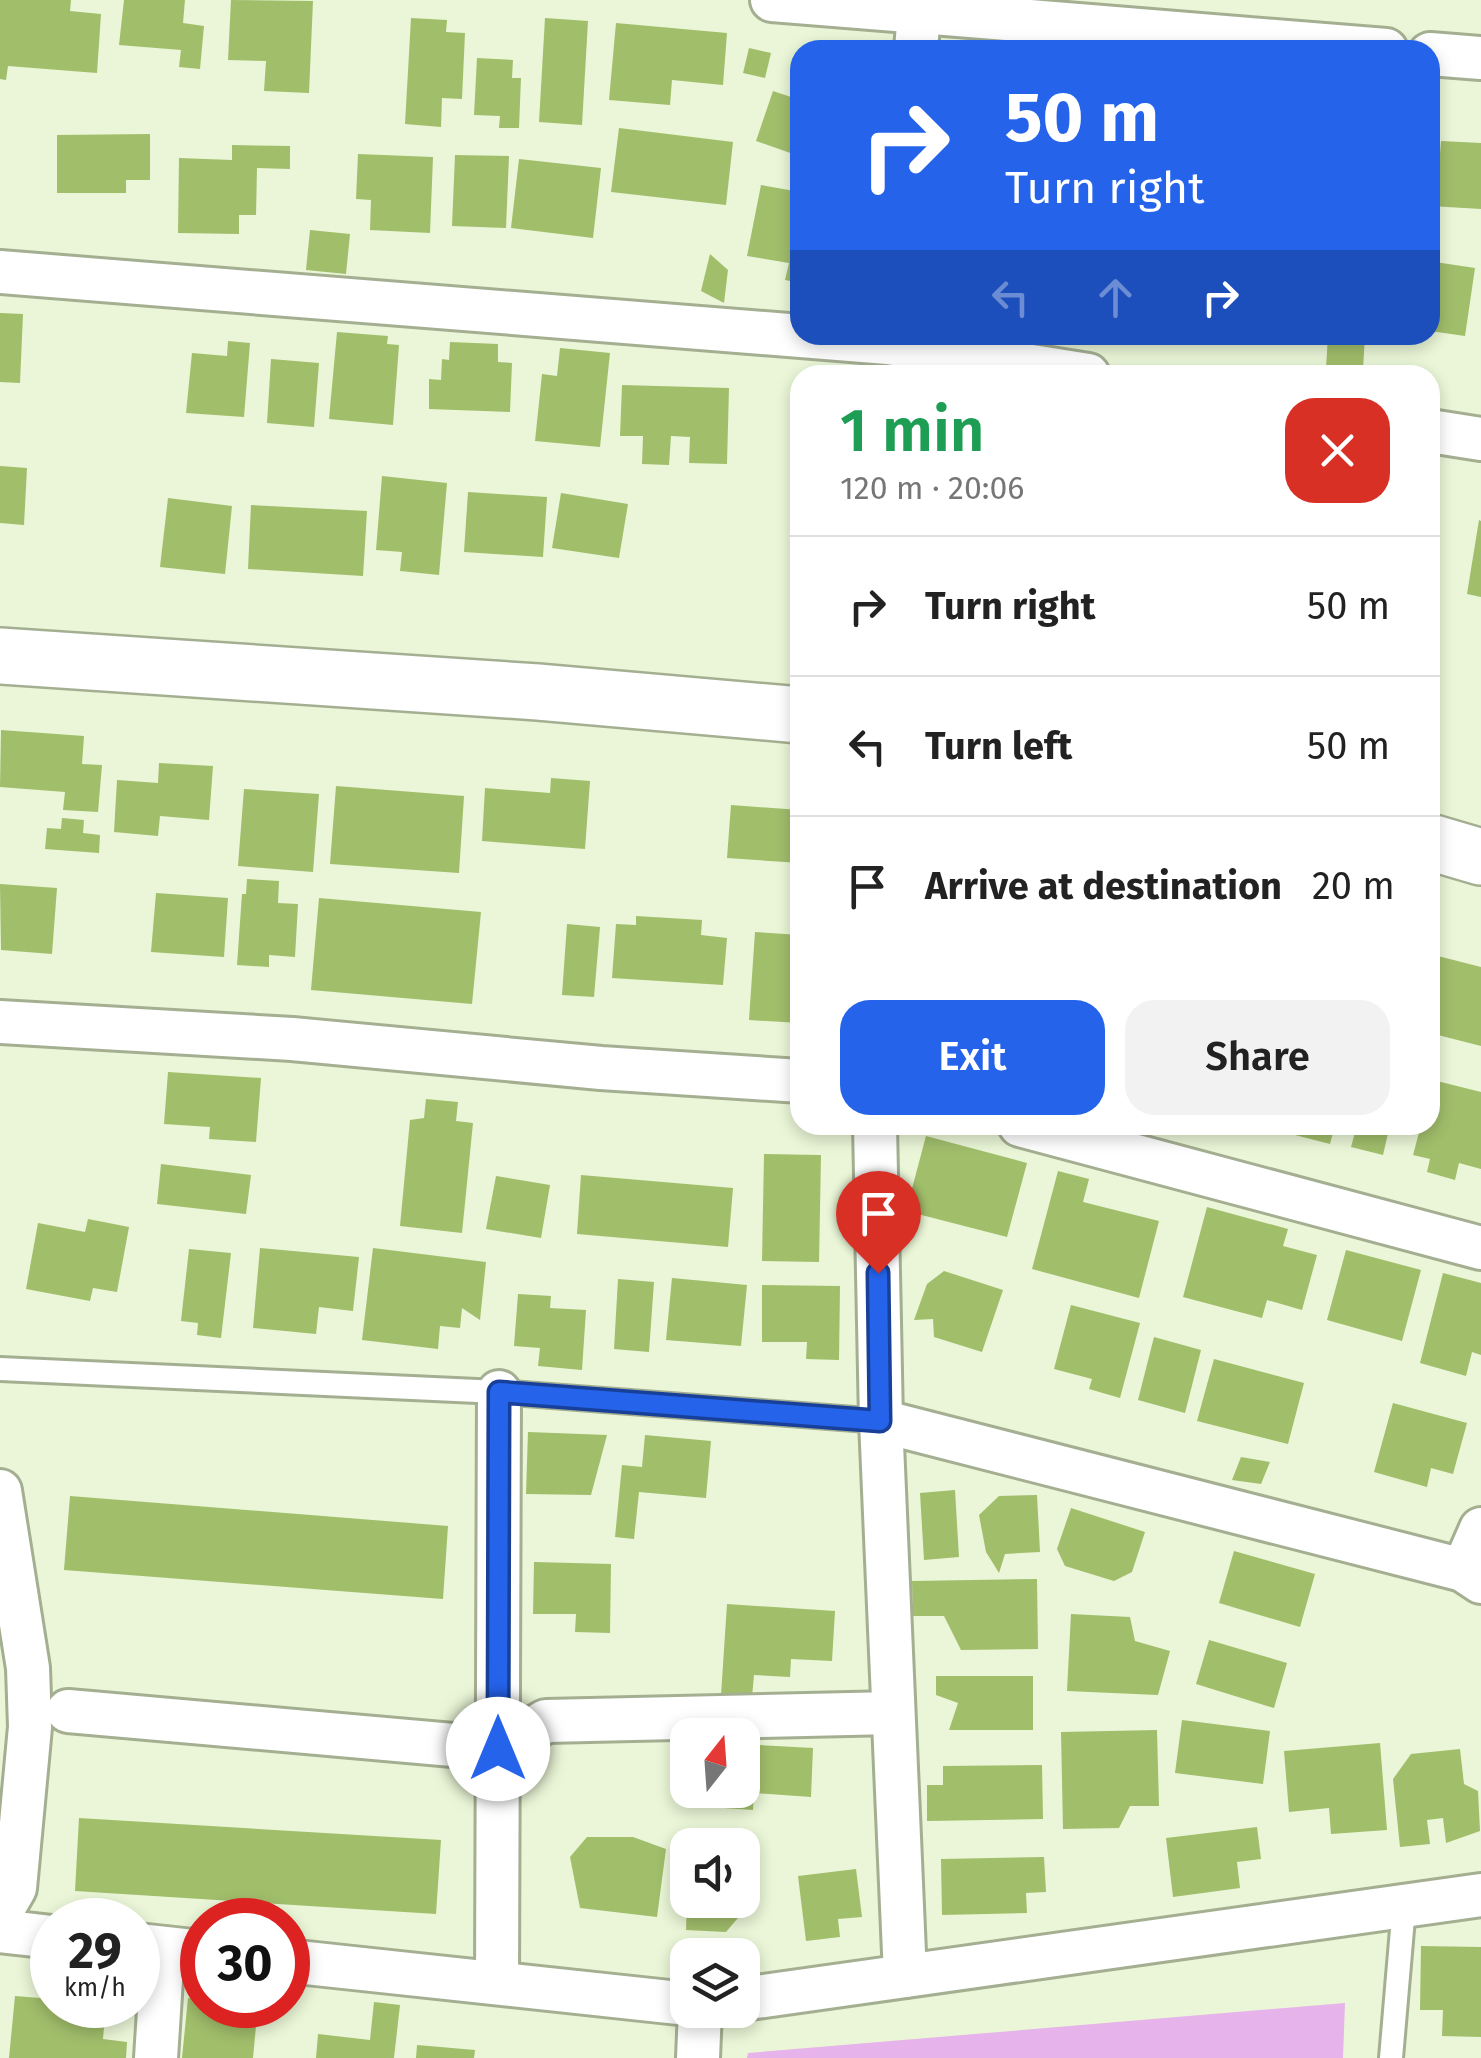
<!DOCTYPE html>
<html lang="en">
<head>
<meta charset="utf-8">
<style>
  :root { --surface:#fff; --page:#f2f2f2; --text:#222; --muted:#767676; --line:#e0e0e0; --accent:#2563eb }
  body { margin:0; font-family:"Fira Sans",sans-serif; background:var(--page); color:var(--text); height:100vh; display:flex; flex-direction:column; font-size:38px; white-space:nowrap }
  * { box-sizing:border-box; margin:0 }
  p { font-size:32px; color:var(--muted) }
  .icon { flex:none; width:55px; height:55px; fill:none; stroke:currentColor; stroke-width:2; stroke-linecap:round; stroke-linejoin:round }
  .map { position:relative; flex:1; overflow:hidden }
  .side { position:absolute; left:790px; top:365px; width:650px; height:770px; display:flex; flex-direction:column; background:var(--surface); border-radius:30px; box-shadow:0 5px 15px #0003 }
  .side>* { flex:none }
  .guide { position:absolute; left:790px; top:40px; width:650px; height:305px; border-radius:30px; box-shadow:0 5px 15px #0003; background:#2563eb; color:#fff; overflow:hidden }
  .needle { width:65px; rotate:17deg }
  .tools { position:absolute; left:670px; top:1718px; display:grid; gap:20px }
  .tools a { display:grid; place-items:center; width:90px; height:90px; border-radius:20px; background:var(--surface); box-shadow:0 5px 15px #0003; font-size:50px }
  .speed { position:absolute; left:30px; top:1898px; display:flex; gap:20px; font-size:50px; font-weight:700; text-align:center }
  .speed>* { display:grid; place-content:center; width:130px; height:130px; border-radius:50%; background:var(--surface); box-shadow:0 5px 15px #0003; line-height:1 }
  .speed small { font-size:25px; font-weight:400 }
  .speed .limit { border:15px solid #d22; background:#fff; color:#111 }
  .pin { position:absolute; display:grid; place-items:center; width:85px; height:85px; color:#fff; margin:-102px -42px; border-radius:50% 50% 50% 0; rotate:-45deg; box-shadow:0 0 10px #0007 }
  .pin .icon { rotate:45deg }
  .me { position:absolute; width:110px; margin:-55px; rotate:0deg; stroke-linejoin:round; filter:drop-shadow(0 0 8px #0008) }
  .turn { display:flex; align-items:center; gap:35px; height:210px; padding:0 50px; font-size:45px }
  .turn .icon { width:130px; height:130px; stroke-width:2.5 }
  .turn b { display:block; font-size:70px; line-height:85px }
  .lanes { display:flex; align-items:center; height:95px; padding:0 50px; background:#0003; justify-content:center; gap:50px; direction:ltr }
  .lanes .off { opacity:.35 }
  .round { display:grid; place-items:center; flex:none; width:105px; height:105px; border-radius:30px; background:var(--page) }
  .summary { display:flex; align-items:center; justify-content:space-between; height:170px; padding:0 50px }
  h1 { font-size:60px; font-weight:600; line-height:75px; color:#1e9e55 }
  .primary-button { display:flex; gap:20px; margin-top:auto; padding:20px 50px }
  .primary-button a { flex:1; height:115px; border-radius:30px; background:var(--accent); color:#fff; font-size:40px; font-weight:600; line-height:115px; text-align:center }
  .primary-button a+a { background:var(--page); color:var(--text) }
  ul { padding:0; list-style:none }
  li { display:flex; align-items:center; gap:30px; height:140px; padding:0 50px; border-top:2px solid var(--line) }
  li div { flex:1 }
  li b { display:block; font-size:38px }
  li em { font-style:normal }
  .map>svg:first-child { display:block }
  .green { fill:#e6b3ea }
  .building { fill:#a1be6b }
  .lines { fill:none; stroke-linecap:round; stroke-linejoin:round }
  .lane-casing { stroke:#a4af92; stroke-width:28 }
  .street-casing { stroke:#a4af92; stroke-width:48 }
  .secondary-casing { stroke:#a4af92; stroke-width:60 }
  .lane { stroke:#fff; stroke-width:22 }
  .street { stroke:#fff; stroke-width:42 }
  .secondary { stroke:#fff; stroke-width:55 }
  .route-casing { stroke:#184099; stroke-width:25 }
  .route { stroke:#2563eb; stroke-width:18 }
</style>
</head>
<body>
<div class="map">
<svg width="1481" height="2058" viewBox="0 0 1481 2058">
  <rect width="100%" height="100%" fill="#eaf6d7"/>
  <!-- green -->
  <polygon class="green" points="1345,2003 1343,2058 747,2058 748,2053"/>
  <!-- building -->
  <g class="building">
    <polygon points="0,0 71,0 70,11 101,14 97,73 8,66 6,80 0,79"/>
    <polygon points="124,0 185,0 183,23 204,26 200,69 179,67 181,50 119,45"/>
    <polygon points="231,0 313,1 309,93 264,91 266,61 228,60"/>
    <polygon points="411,18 447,20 446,32 465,33 462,99 442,98 441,127 405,124"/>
    <polygon points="545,18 588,21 582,125 539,122"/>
    <polygon points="616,23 727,33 723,85 672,80 670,105 609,100"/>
    <polygon points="749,48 771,53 765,78 743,73"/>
    <polygon points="477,58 513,60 512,78 521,78 519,128 499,128 500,116 474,115"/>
    <polygon points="773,91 800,100 800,145 796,155 756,141"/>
    <polygon points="619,128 733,142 726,205 611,192"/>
    <polygon points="150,134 150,180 126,180 126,193 57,193 57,135"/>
    <polygon points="1441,141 1481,143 1481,209 1430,206 1430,178 1438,179"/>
    <polygon points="232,145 290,146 290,169 257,168 256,215 239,215 239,234 178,233 179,158 232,160"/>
    <polygon points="358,154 433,157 430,233 370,230 371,200 356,199"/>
    <polygon points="455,155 509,156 506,228 452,226"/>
    <polygon points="519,159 601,168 593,238 511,228"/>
    <polygon points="761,185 800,192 800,283 785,280 789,263 747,256"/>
    <polygon points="310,230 350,234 346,274 306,270"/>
    <polygon points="1430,249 1435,262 1475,268 1465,336 1430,331"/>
    <polygon points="710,254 728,270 724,303 701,291"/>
    <polygon points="0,313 23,314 20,383 0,382"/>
    <polygon points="337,332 388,336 387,344 399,345 393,425 329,419"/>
    <polygon points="1328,335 1365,335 1363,370 1326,368"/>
    <polygon points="228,341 250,343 244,417 186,413 192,353 227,356"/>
    <polygon points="450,342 498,344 498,362 512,363 510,412 429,409 429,379 441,380 442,359 449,360"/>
    <polygon points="560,348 610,353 600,447 535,441 542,374 557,376"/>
    <polygon points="271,359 319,363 314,427 267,423"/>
    <polygon points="622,385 729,388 727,464 689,463 690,437 671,436 669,465 642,464 643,436 620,436"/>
    <polygon points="0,466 27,468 24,525 0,523"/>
    <polygon points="382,476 447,483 439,575 400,571 402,552 376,550"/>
    <polygon points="468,492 547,497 543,557 464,552"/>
    <polygon points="561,493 628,504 619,558 552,548"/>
    <polygon points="168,498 232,506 225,574 160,567"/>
    <polygon points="251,505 367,511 363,576 248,569"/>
    <polygon points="1479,520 1481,521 1481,597 1467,594"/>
    <polygon points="1,730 84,736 82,764 102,765 98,812 63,810 65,792 0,787"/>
    <polygon points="159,763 213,766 209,820 160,816 158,836 114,832 117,780 158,783"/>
    <polygon points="551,778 590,781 585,849 482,841 485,788 550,793"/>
    <polygon points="336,786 464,796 459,873 330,864"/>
    <polygon points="244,789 319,794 313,872 238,866"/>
    <polygon points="731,805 800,810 800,863 727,858"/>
    <polygon points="62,818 84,820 83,833 100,835 99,853 45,849 47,828 61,829"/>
    <polygon points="247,879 279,881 278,903 298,904 295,957 269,955 269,967 237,965 242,894 246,894"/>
    <polygon points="0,884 57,888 52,954 1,950"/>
    <polygon points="156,893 228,898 224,957 151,952"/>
    <polygon points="319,898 481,912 472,1004 311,990"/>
    <polygon points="636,916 702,920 701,935 727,938 723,985 612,978 616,924 636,925"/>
    <polygon points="567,924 600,927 594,997 562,995"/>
    <polygon points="755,932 800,935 800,1023 749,1020"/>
    <polygon points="1430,954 1481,967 1481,1046 1430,1033"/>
    <polygon points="168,1072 261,1078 256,1142 209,1139 210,1127 164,1124"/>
    <polygon points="1433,1080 1481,1092 1481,1169 1459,1163 1455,1180 1427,1172 1430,1159 1413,1155 1421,1125 1430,1125"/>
    <polygon points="426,1099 458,1102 456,1121 473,1123 462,1233 400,1226 410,1120 424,1118"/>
    <polygon points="1297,1125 1335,1125 1330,1144 1295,1135"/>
    <polygon points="1357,1125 1390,1125 1383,1155 1351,1147"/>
    <polygon points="926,1136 1027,1163 1007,1237 906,1211"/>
    <polygon points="764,1154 821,1155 819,1262 762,1261"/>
    <polygon points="161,1164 251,1175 246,1214 157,1204"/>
    <polygon points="1058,1171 1089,1179 1083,1202 1159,1221 1139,1298 1032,1269"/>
    <polygon points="581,1175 733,1188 728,1247 577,1234"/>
    <polygon points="496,1176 550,1185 541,1238 486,1229"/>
    <polygon points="1207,1207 1288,1229 1283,1246 1317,1255 1302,1310 1267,1300 1262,1318 1183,1297"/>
    <polygon points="88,1219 129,1227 117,1292 93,1288 90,1301 26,1289 38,1223 85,1232"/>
    <polygon points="260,1248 359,1257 353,1311 319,1307 316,1334 253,1328"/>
    <polygon points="373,1248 486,1262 480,1320 462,1308 460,1328 440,1326 438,1349 362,1340"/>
    <polygon points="189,1249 231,1253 221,1338 197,1335 198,1323 181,1321"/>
    <polygon points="1346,1250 1421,1270 1402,1341 1327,1320"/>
    <polygon points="944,1271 1003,1290 982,1352 934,1337 933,1319 914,1320 927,1284"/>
    <polygon points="1443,1273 1481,1283 1481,1355 1472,1352 1466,1376 1420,1363"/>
    <polygon points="672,1278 747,1285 741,1346 666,1340"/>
    <polygon points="618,1279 654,1282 649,1352 614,1349"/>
    <polygon points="762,1285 840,1286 839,1360 806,1359 807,1342 762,1342"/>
    <polygon points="518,1294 551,1296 550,1308 586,1310 582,1370 538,1366 540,1348 514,1346"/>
    <polygon points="1071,1305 1140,1323 1120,1398 1089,1389 1092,1379 1054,1369"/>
    <polygon points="1154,1337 1201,1350 1185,1413 1138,1400"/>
    <polygon points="1214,1359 1304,1383 1288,1444 1197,1421"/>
    <polygon points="1393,1403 1467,1423 1453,1474 1431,1468 1427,1487 1374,1472"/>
    <polygon points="528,1432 607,1435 591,1495 526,1494"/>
    <polygon points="645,1435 711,1441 706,1498 639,1492 634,1539 615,1537 622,1465 642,1467"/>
    <polygon points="1241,1457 1270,1462 1261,1484 1232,1480"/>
    <polygon points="955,1490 959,1557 924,1560 920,1493"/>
    <polygon points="1037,1495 1040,1552 1005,1554 999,1573 986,1552 979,1515 999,1496"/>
    <polygon points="70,1496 448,1526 443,1599 64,1570"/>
    <polygon points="1071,1508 1145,1532 1132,1572 1114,1581 1065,1566 1057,1549"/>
    <polygon points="1234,1551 1315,1574 1300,1627 1219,1603"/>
    <polygon points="534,1562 611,1564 610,1633 575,1632 576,1614 533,1614"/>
    <polygon points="1037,1579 1038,1649 961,1650 944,1616 913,1616 912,1581"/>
    <polygon points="727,1604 835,1611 832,1661 791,1659 790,1677 754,1675 752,1697 721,1695"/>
    <polygon points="1071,1614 1130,1617 1135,1641 1170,1651 1158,1695 1067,1691"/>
    <polygon points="1209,1640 1287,1663 1274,1708 1196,1684"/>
    <polygon points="936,1676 1033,1676 1033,1730 949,1730 958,1703 936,1695"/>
    <polygon points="1182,1720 1270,1731 1263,1784 1175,1773"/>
    <polygon points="1157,1730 1159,1806 1130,1806 1119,1828 1063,1829 1061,1732"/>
    <polygon points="1380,1743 1387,1830 1331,1834 1329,1808 1289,1812 1284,1751"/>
    <polygon points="742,1744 813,1748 811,1797 754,1793 753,1810 724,1808 725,1790 742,1790"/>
    <polygon points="1460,1749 1464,1784 1478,1791 1480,1831 1446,1843 1443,1818 1427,1820 1430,1844 1400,1847 1393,1779 1411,1754"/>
    <polygon points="1042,1765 1043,1819 927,1821 927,1785 943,1785 943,1766"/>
    <polygon points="79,1818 441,1840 436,1914 75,1891"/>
    <polygon points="1257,1827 1261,1859 1237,1862 1240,1888 1173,1897 1166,1838"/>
    <polygon points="587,1837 633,1837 666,1849 657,1917 580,1908 570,1857"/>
    <polygon points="1044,1857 1046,1892 1026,1893 1027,1913 942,1915 941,1859"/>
    <polygon points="742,1859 755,1859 754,1899 726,1932 686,1930 687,1900 742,1900"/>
    <polygon points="856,1869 862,1917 838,1919 840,1937 806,1941 798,1876"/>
    <polygon points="1421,1946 1481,1947 1481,2037 1442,2036 1443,2010 1420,2010"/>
    <polygon points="15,1996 52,1999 52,2005 106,2005 103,2039 127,2042 126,2058 9,2058"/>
    <polygon points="188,1998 202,1999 202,2005 258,2005 253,2058 182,2058"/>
    <polygon points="374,2002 400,2005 394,2058 316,2058 318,2034 370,2040"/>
    <polygon points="417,2045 475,2050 474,2058 416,2058"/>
  </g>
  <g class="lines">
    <!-- lane casing -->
    <g class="lane-casing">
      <g id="lane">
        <polyline points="0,1369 499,1392 881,1421"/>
        <polyline points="1391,2058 1404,1906"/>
      </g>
    </g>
    <!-- street casing -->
    <g class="street-casing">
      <g id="street">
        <polyline points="772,0 1386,50"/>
        <polyline points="916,50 920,0"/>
        <polyline points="1430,54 1481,58"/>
        <polyline points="0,272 888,343 1088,375"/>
        <polyline points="1430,431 1481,439"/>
        <polyline points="0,1022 292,1039 601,1068 800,1081"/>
        <polyline points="875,1125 881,1421 905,1976"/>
        <polyline points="1020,1125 1481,1248"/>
        <polyline points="881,1421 1463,1570 1481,1582"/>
        <polyline points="0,1491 28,1668 30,1727 15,1888 0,1914"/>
        <polyline points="1463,1570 1481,1529"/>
        <polyline points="68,1711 498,1749 546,1721 893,1713"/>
        <polyline points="0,1931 52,1937"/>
        <polyline points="138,1945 202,1952"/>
        <polyline points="288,1961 688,2004"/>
        <polyline points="497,1982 499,1392"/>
        <polyline points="742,1999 1481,1895"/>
        <polyline points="156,2058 163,1948"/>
        <polyline points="698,2058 700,2010"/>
      </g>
    </g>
    <!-- secondary casing -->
    <g class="secondary-casing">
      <g id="secondary">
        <polyline points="0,656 538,692 800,715"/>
        <polyline points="1430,842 1481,857"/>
      </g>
    </g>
    <!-- lane -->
    <use href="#lane" class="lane"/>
    <!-- street -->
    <use href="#street" class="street"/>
    <!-- secondary -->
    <use href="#secondary" class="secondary"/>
  </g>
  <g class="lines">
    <!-- route casing -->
    <g class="route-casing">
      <polyline id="route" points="498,1749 499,1392 880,1421 878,1273"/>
    </g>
    <!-- route -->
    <use href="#route" class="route"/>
  </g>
</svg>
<div class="tools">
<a><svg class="needle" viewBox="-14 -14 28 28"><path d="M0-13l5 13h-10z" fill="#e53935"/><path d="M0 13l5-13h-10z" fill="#767676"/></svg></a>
<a><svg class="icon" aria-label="sound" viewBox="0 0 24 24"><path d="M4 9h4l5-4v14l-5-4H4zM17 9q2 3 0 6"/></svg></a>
<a><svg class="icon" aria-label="layers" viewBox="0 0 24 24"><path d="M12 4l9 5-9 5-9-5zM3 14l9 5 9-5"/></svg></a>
</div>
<div class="speed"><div>29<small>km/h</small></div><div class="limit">30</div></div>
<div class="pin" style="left:878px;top:1273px;background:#d93025"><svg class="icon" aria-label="arrive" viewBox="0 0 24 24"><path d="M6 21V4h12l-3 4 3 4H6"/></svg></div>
<svg class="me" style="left:498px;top:1749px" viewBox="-20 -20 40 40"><circle r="19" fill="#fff"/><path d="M0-13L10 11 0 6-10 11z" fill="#2563eb"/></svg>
<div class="guide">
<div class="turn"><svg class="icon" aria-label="right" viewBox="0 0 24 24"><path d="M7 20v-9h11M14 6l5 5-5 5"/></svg><div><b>50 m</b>Turn right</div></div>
<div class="lanes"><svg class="icon off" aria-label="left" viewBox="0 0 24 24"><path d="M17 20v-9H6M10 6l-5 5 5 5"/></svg><svg class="icon off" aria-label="ahead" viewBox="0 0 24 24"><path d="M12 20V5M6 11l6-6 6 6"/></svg><svg class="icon" aria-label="right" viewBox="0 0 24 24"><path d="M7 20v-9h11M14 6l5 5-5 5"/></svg></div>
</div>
<section class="side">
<div class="summary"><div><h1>1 min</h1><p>120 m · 20:06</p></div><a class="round" style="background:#d93025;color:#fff"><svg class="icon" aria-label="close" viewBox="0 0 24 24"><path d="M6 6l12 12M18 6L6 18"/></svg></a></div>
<ul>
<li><svg class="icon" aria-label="right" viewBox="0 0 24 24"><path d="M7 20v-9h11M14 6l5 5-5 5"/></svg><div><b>Turn right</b></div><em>50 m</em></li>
<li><svg class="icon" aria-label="left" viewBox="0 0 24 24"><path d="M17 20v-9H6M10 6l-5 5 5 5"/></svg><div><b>Turn left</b></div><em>50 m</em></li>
<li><svg class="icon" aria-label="arrive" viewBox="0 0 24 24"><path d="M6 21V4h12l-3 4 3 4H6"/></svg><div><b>Arrive at destination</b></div><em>20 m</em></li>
</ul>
<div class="primary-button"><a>Exit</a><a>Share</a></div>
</section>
</div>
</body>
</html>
